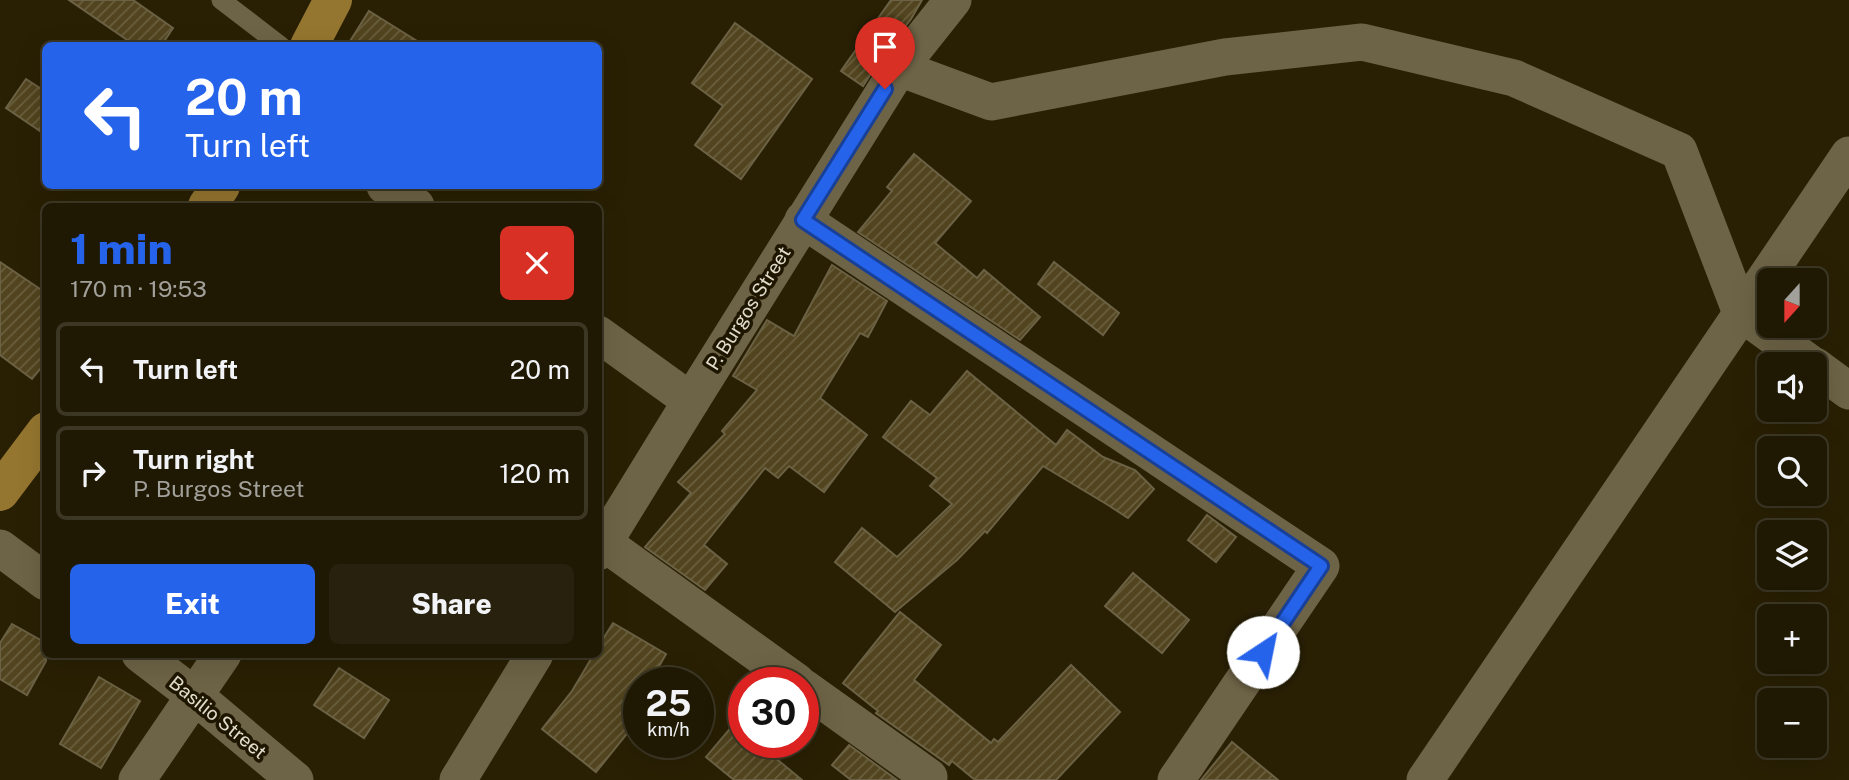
<!DOCTYPE html>
<html lang="en">
<head>
<meta charset="utf-8">
<style>
  :root { --surface:#1f1803; --page:#27210d; --text:#f1f3f6; --muted:#a1a09a; --line:#3c3725; --accent:#2563eb }
  body { margin:0; font-family:"Public Sans",sans-serif; background:var(--page); color:var(--text); height:100vh; display:flex; flex-direction:column; font-size:26px; white-space:nowrap }
  * { box-sizing:border-box; margin:0 }
  p { font-size:23px; color:var(--muted) }
  .icon { flex:none; width:38px; height:38px; fill:none; stroke:currentColor; stroke-width:2; stroke-linecap:round; stroke-linejoin:round }
  .map { position:relative; flex:1; overflow:hidden }
  .drawer { position:absolute; left:42px; top:203px; width:560px; height:455px; display:flex; flex-direction:column; background:var(--surface); border-radius:10px; box-shadow:0 7px 28px #0002,0 0 0 2px var(--line) }
  .drawer>* { flex:none }
  .hud { position:absolute; left:42px; top:42px; width:560px; height:147px; border-radius:10px; box-shadow:0 7px 28px #0002,0 0 0 2px var(--line); background:#2563eb; color:#fff; overflow:hidden }
  .needle { width:46px; rotate:201deg }
  .tools { position:absolute; left:1757px; top:268px; display:grid; gap:14px }
  .tools a { display:grid; place-items:center; width:70px; height:70px; border-radius:10px; background:var(--surface); box-shadow:0 7px 28px #0002,0 0 0 2px var(--line); font-size:35px }
  .speed { position:absolute; left:623px; top:667px; display:flex; gap:14px; font-size:35px; font-weight:700; text-align:center }
  .speed>* { display:grid; place-content:center; width:91px; height:91px; border-radius:50%; background:var(--surface); box-shadow:0 7px 28px #0002,0 0 0 2px var(--line); line-height:1 }
  .speed small { font-size:18px; font-weight:400 }
  .speed .limit { border:10px solid #d22; background:#fff; color:#111 }
  .pin { position:absolute; display:grid; place-items:center; width:60px; height:60px; color:#fff; margin:-72px -30px; border-radius:50% 50% 50% 0; rotate:-45deg; box-shadow:0 0 7px #0007 }
  .pin .icon { rotate:45deg }
  .me { position:absolute; width:77px; margin:-38px; rotate:34deg; stroke-linejoin:round; filter:drop-shadow(0 0 5px #0008) }
  .turn { display:flex; align-items:center; gap:24px; height:147px; padding:0 28px; font-size:32px }
  .turn .icon { width:91px; height:91px; stroke-width:2.5 }
  .turn b { display:block; font-size:49px; line-height:60px }
  .round { display:grid; place-items:center; flex:none; width:74px; height:74px; border-radius:10px; background:var(--page) }
  .head { display:flex; align-items:center; justify-content:space-between; height:119px; padding:0 28px }
  h1 { font-size:42px; font-weight:800; line-height:52px; color:var(--accent) }
  .primary-button { display:flex; gap:14px; margin-top:auto; padding:14px 28px }
  .primary-button a { flex:1; height:80px; border-radius:10px; background:var(--accent); color:#fff; font-size:28px; font-weight:800; line-height:80px; text-align:center }
  .primary-button a+a { background:var(--page); color:var(--text) }
  ul { padding:0; list-style:none }
  li { display:flex; align-items:center; gap:21px; height:94px; margin:0 14px 10px; padding:0 14px; border:4px solid var(--line); border-radius:10px }
  li div { flex:1 }
  li b { display:block; font-size:26px }
  li em { font-style:normal }
  .map>svg:first-child { display:block }
  .building { fill:url(#building-hatch); stroke:#6b6144; stroke-width:2 }
  .lines { fill:none; stroke-linecap:round; stroke-linejoin:round }
  .service { stroke:#6d6346; stroke-width:19 }
  .minor { stroke:#6d6346; stroke-width:37 }
  .trunk { stroke:#957630; stroke-width:38 }
  .route-casing { stroke:#184099; stroke-width:18 }
  .route { stroke:#2563eb; stroke-width:12 }
  .labels { text-anchor:middle; dominant-baseline:central; stroke-width:7; stroke-linejoin:round; paint-order:stroke }
  .street-label { font-size:19px; fill:#e3ddcd; stroke:#1f1600 }
</style>
</head>
<body>
<div class="map">
<svg width="1849" height="780" viewBox="0 0 1849 780">
  <defs>
    <pattern id="building-hatch" width="6" height="6" patternUnits="userSpaceOnUse" patternTransform="scale(1.75)"><rect width="6" height="6" fill="#51441e"/><path d="M-1 1l2-2M0 6l6-6M5 7l2-2" fill="none" stroke="#6a5f3e"/></pattern>
  </defs>
  <rect width="100%" height="100%" fill="#292004"/>
  <!-- building -->
  <g class="building">
    <polygon points="69,0 133,0 173,28 161,46 136,46"/>
    <polygon points="891,0 922,0 911,19 883,55 863,86 841,71"/>
    <polygon points="369,11 425,46 347,46"/>
    <polygon points="735,23 812,79 741,179 695,145 723,106 692,83"/>
    <polygon points="26,79 46,92 46,135 6,108"/>
    <polygon points="914,154 971,201 935,243 977,278 984,270 1040,317 1020,340 858,232 892,191 887,187"/>
    <polygon points="0,262 46,293 46,362 32,379 0,355"/>
    <polygon points="1054,262 1119,313 1103,335 1038,284"/>
    <polygon points="832,265 887,301 868,337 860,333 820,398 867,435 824,492 789,466 778,478 765,468 704,545 727,564 705,590 645,547 691,493 678,482 725,434 722,431 757,390 733,376 767,320 794,336"/>
    <polygon points="967,371 1056,445 1067,430 1103,457 1135,470 1154,489 1128,518 1108,505 1043,466 987,533 985,531 957,560 895,612 835,562 862,528 897,557 952,504 930,486 937,478 883,437 911,401 930,415"/>
    <polygon points="1207,515 1236,537 1216,562 1188,540"/>
    <polygon points="1133,573 1189,620 1162,653 1105,606"/>
    <polygon points="900,612 941,645 914,680 991,743 994,739 998,742 1071,665 1120,712 1056,780 975,780 952,761 949,765 876,713 878,711 843,683"/>
    <polygon points="613,623 666,654 650,682 639,682 639,701 624,725 630,730 596,772 542,729 572,691 594,654 598,654 598,647"/>
    <polygon points="12,624 46,643 46,661 27,695 0,679 0,643"/>
    <polygon points="339,668 389,700 364,738 314,705"/>
    <polygon points="99,677 140,701 101,768 60,744"/>
    <polygon points="734,724 744,732 744,742 756,742 802,780 734,780 706,757"/>
    <polygon points="1232,742 1278,780 1201,780"/>
    <polygon points="849,745 897,780 851,780 832,765"/>
  </g>
  <g class="lines">
    <!-- service -->
    <polyline class="service" points="221,0 281,46"/>
    <!-- minor -->
    <g class="minor">
      <polyline points="899,68 991,102 1225,57 1362,42 1514,78 1679,151 1741,313 1811,364"/>
      <polyline points="385,186 416,206"/>
      <polyline points="803,220 1321,566 1176,780"/>
      <polyline points="598,334 691,401"/>
      <polyline points="1815,366 1849,391"/>
      <polyline points="604,543 797,682"/>
      <polyline points="0,548 46,582"/>
      <polyline points="598,552 691,401 899,68 953,0"/>
      <polyline points="140,654 195,696 295,780"/>
      <polyline points="803,687 929,777"/>
      <polyline points="137,780 223,654"/>
      <polyline points="458,780 535,654"/>
      <polyline points="1425,780 1849,155"/>
    </g>
    <!-- trunk -->
    <g class="trunk">
      <polyline points="309,46 333,0"/>
      <polyline points="207,206 221,186"/>
      <polyline points="0,492 46,431"/>
    </g>
  </g>
  <g class="lines">
    <!-- route casing -->
    <g class="route-casing">
      <polyline id="route" points="885,89 803,220 1321,566 1263,652"/>
    </g>
    <!-- route -->
    <use href="#route" class="route"/>
  </g>
  <g class="labels">
    <!-- street labels -->
    <g class="street-label">
      <text transform="translate(748 308) rotate(-58)">P. Burgos Street</text>
      <text transform="translate(218 717) rotate(39)">Basilio Street</text>
    </g>
  </g>
</svg>
<div class="tools">
<a><svg class="needle" viewBox="-14 -14 28 28"><path d="M0-13l5 13h-10z" fill="#e53935"/><path d="M0 13l5-13h-10z" fill="#a1a09a"/></svg></a>
<a><svg class="icon" aria-label="sound" viewBox="0 0 24 24"><path d="M4 9h4l5-4v14l-5-4H4zM17 9q2 3 0 6"/></svg></a>
<a><svg class="icon" aria-label="search" viewBox="0 0 24 24"><circle cx="10" cy="10" r="6"/><path d="M15 15l6 6"/></svg></a>
<a><svg class="icon" aria-label="layers" viewBox="0 0 24 24"><path d="M12 4l9 5-9 5-9-5zM3 14l9 5 9-5"/></svg></a>
<a>+</a>
<a>−</a>
</div>
<div class="speed"><div>25<small>km/h</small></div><div class="limit">30</div></div>
<div class="pin" style="left:885px;top:89px;background:#d93025"><svg class="icon" aria-label="arrive" viewBox="0 0 24 24"><path d="M6 21V4h12l-3 4 3 4H6"/></svg></div>
<svg class="me" style="left:1263px;top:652px" viewBox="-20 -20 40 40"><circle r="19" fill="#fff"/><path d="M0-13L10 11 0 6-10 11z" fill="#2563eb"/></svg>
<div class="hud">
<div class="turn"><svg class="icon" aria-label="left" viewBox="0 0 24 24"><path d="M17 20v-9H6M10 6l-5 5 5 5"/></svg><div><b>20 m</b>Turn left</div></div>
</div>
<section class="drawer">
<div class="head"><div><h1>1 min</h1><p>170 m · 19:53</p></div><a class="round" style="background:#d93025;color:#fff"><svg class="icon" aria-label="close" viewBox="0 0 24 24"><path d="M6 6l12 12M18 6L6 18"/></svg></a></div>
<ul>
<li><svg class="icon" aria-label="left" viewBox="0 0 24 24"><path d="M17 20v-9H6M10 6l-5 5 5 5"/></svg><div><b>Turn left</b></div><em>20 m</em></li>
<li><svg class="icon" aria-label="right" viewBox="0 0 24 24"><path d="M7 20v-9h11M14 6l5 5-5 5"/></svg><div><b>Turn right</b><p>P. Burgos Street</p></div><em>120 m</em></li>
</ul>
<div class="primary-button"><a>Exit</a><a>Share</a></div>
</section>
</div>
</body>
</html>
